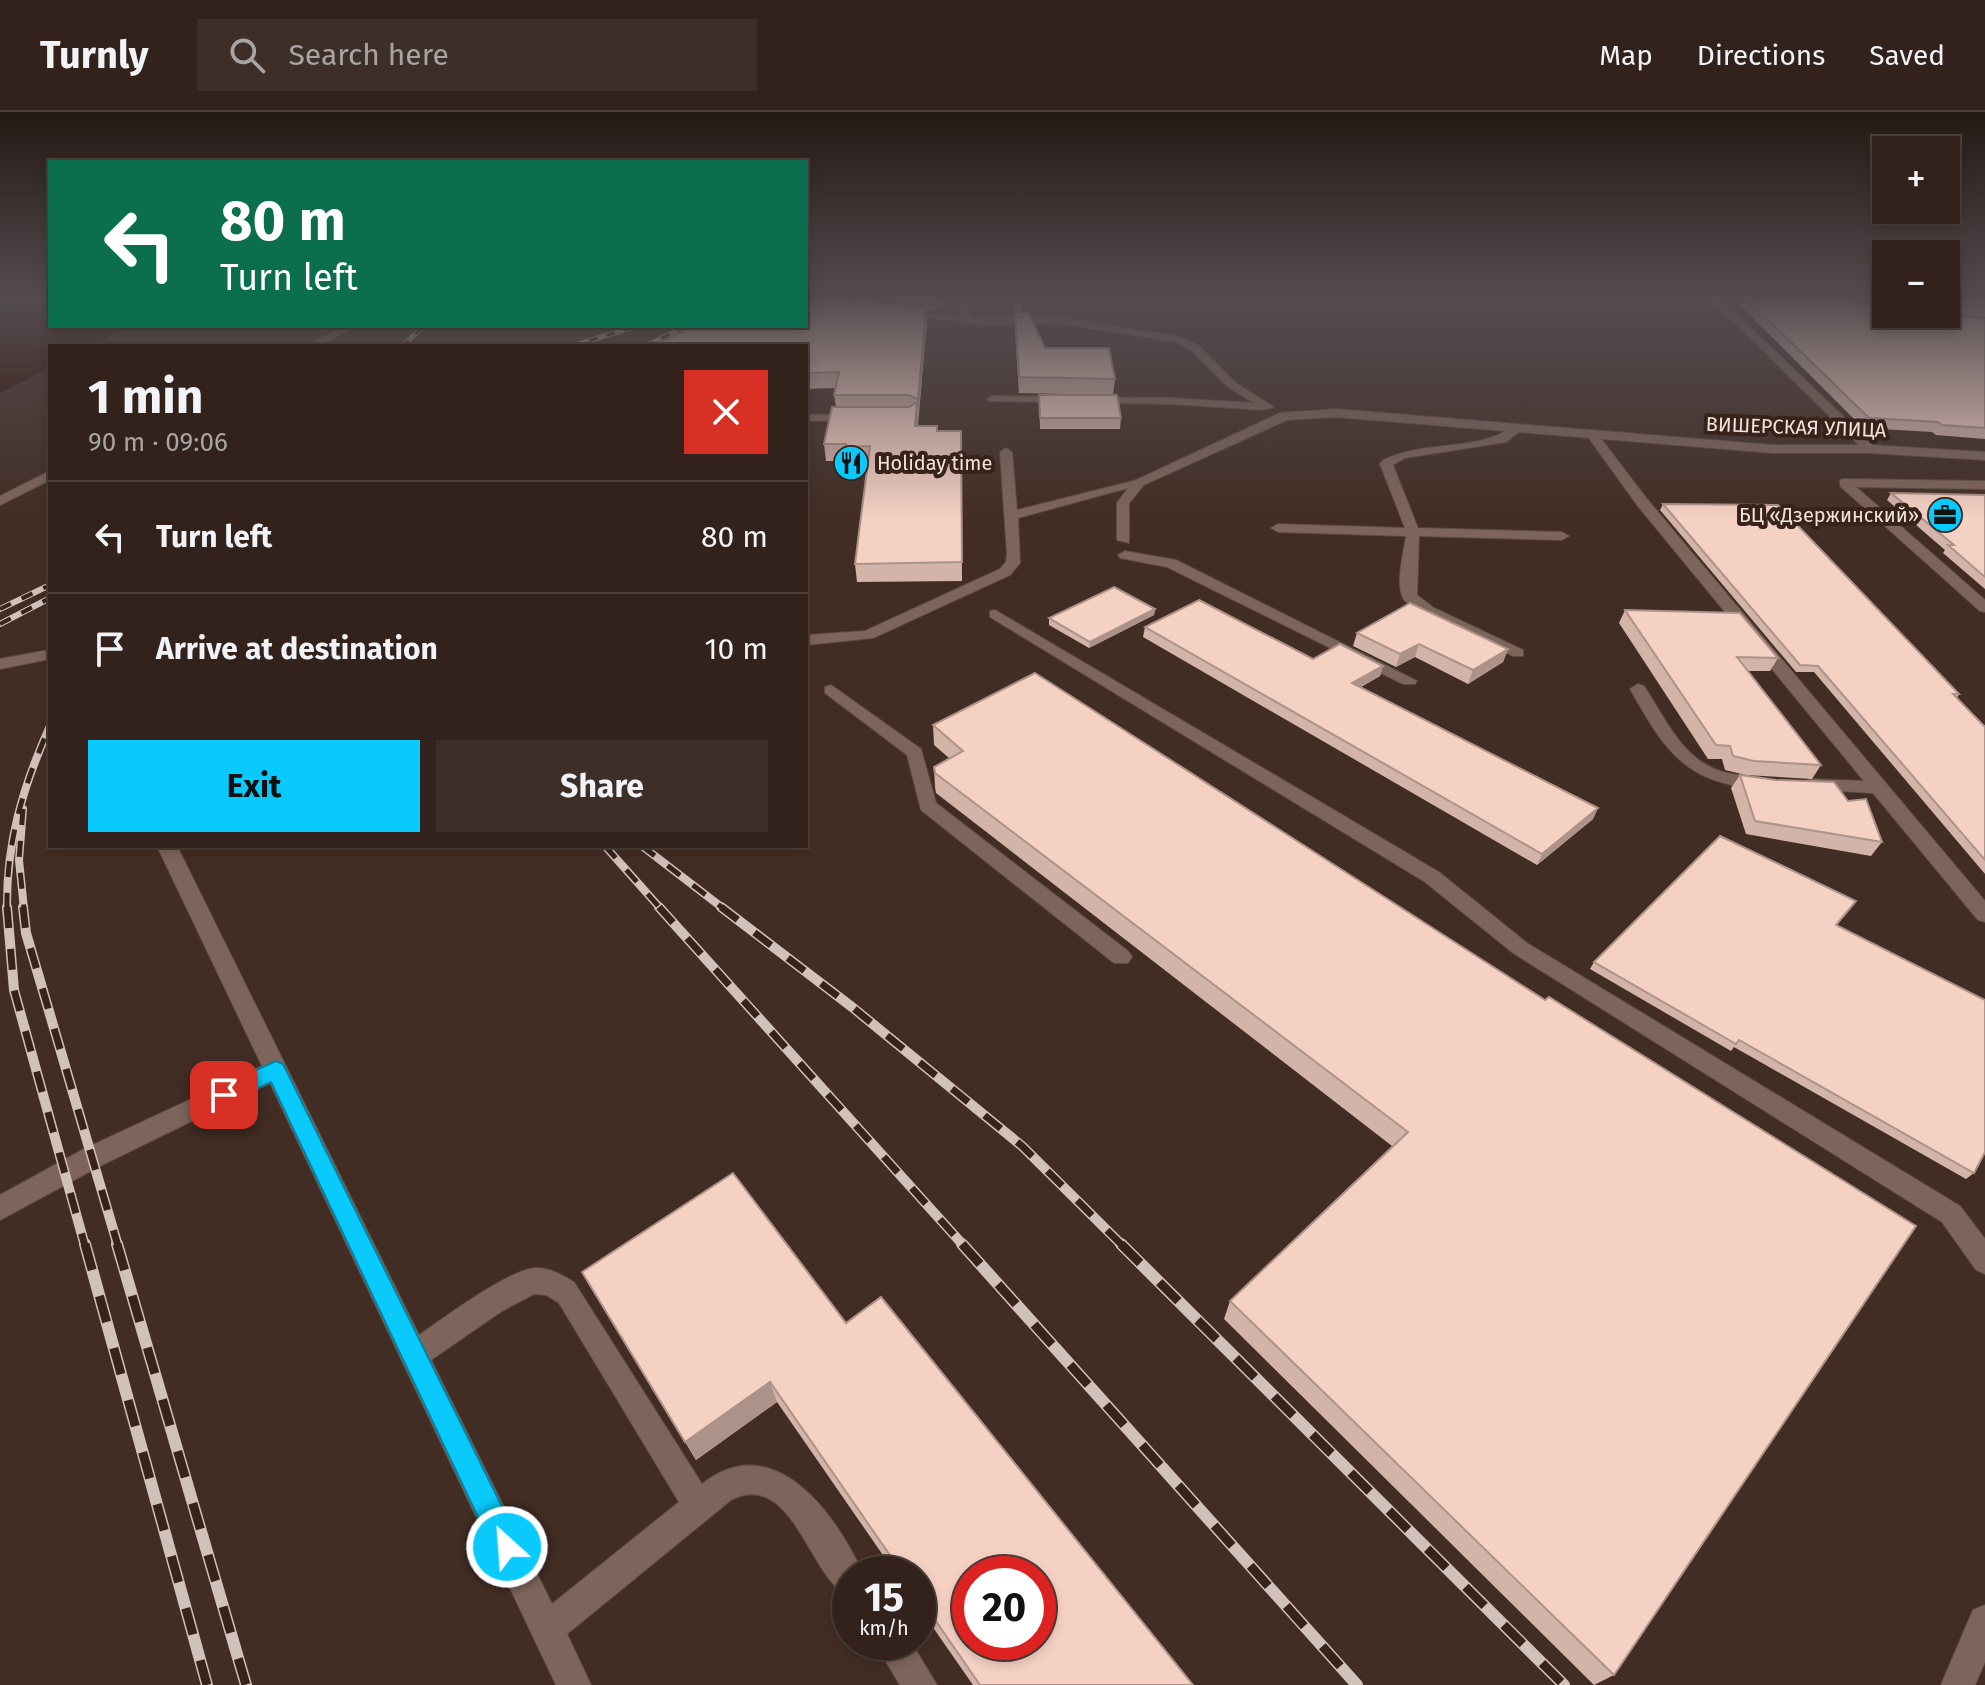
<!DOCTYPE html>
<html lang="en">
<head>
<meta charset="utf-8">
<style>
  :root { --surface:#32221b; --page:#3d2f28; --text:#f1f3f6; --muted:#a8a4a3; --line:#4d3f3a; --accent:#09cafa }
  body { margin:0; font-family:"Fira Sans",sans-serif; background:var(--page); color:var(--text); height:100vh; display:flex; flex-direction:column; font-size:30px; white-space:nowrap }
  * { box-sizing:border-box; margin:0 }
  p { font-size:26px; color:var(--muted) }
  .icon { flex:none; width:44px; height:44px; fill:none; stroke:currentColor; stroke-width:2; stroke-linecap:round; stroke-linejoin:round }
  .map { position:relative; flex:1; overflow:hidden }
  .panel { position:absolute; left:48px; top:232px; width:760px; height:504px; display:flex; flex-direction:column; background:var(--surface); border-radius:0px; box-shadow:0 4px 12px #0003,0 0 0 2px var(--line) }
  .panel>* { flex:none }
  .top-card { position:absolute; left:48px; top:48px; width:760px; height:168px; border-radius:0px; box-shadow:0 4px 12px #0003,0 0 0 2px var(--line); background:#0b6e4f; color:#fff; overflow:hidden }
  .controls { position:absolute; left:1872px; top:24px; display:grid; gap:16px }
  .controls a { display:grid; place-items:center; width:88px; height:88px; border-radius:0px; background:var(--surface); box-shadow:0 4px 12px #0003,0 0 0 2px var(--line); font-size:40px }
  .speed { position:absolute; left:832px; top:1444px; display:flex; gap:16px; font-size:40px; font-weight:700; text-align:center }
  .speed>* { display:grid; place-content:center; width:104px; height:104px; border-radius:50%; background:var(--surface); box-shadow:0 4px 12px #0003,0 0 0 2px var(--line); line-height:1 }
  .speed small { font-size:20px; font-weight:400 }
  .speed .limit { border:12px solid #d22; background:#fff; color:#111 }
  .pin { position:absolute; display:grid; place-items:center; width:68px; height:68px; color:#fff; margin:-34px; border-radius:16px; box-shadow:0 4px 12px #0006 }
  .me { position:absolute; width:88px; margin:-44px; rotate:334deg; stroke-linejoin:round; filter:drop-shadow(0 0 6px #0008) }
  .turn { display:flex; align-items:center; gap:28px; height:168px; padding:0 40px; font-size:36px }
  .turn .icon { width:104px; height:104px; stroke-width:2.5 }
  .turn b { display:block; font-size:56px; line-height:68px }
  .round { display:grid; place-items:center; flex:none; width:84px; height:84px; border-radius:0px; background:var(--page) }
  .head { display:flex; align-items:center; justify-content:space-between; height:136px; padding:0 40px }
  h1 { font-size:48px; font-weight:700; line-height:60px }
  .primary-button { display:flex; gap:16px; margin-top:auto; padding:16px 40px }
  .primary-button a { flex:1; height:92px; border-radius:0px; background:var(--accent); color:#111; font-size:32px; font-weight:700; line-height:92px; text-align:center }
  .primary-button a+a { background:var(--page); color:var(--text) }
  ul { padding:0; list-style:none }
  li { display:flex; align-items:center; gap:24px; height:112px; padding:0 40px; border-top:2px solid var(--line) }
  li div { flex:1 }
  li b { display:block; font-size:30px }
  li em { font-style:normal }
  header { display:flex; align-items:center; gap:48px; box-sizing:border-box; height:112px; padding:0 40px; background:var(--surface); border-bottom:2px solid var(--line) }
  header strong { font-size:38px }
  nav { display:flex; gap:44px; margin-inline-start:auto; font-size:28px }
  .search { width:560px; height:72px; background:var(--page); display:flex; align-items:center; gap:20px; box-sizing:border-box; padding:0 28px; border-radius:0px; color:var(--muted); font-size:30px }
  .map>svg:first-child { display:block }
  .water { fill:#320d00 }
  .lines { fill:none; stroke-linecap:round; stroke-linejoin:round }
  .lane-casing { stroke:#5d4b43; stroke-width:2 }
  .secondary-casing { stroke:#5d4b43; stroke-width:2 }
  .lane { fill:#7e655c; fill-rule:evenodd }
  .secondary { fill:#7e655c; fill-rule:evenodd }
  .rail-far4-casing { stroke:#d1c1bb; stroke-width:5 }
  .rail-far3-casing { stroke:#d1c1bb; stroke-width:6 }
  .rail-far2-casing { stroke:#d1c1bb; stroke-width:8 }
  .rail-far1-casing { stroke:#d1c1bb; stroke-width:10 }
  .rail-casing { stroke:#d1c1bb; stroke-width:12 }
  .rail-far4 { stroke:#38231a; stroke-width:3; stroke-dasharray:9; stroke-linecap:butt }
  .rail-far3 { stroke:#38231a; stroke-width:4; stroke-dasharray:12; stroke-linecap:butt }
  .rail-far2 { stroke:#38231a; stroke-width:5; stroke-dasharray:16; stroke-linecap:butt }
  .rail-far1 { stroke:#38231a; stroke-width:7; stroke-dasharray:21; stroke-linecap:butt }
  .rail { stroke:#38231a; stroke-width:9; stroke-dasharray:27; stroke-linecap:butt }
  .wall { fill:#d3b4a9 }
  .shaded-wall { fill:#ac9289 }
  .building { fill:#f5d1c4; stroke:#ac9289; stroke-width:2; fill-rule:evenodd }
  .route { fill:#09cafa; stroke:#0683a2; stroke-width:2 }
  .labels { text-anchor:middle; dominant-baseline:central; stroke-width:8; stroke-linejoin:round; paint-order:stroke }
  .far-street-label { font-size:20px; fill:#f2e3de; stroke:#38231a }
  .far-poi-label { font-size:20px; fill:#f2e3de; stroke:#38231a; text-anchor:start }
</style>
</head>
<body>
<header>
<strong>Turnly</strong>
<div class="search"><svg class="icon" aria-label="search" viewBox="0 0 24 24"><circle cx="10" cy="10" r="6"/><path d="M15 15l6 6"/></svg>Search here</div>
<nav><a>Map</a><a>Directions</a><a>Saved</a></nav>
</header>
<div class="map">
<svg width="1985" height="1573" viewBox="0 0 1985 1573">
  <rect width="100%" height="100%" fill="#422d24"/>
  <!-- water -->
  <polygon class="water" points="0,187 50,187 50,214 132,214 90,234 50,234 50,256 0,281"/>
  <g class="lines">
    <!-- lane casing -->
    <g class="lane-casing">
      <g id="lane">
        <polygon points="966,187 976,187 968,195 972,206 1057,205 1181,225 1199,234 1236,271 1274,295 1263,298 1171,292 988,289 987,287 992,284 1171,286 1254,291 1228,275 1191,238 1175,230 1057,211 982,213 897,201 902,198 962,205 958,194"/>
        <polygon points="1701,187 1712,187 1730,196 1874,334 1874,340 1866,340 1724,200"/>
        <polygon points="344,214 356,214 320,234 307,234"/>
        <polygon points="806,303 854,302 860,305 854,308 806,309"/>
        <path d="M1514,314L1524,316L1506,330L1405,346L1393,353L1418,416L1562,420L1569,424L1562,428L1419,424L1417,483L1434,496L1523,538V544H1513C1492,534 1412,503 1403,486C1395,471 1404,440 1406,424L1278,420L1271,416L1278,412L1405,416L1380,352L1382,349C1422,327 1477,341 1514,314Z"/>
        <polygon points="1588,320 1596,320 1647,387 1985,789 1985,810 1978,808 1873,681 1803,677 1800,673 1809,667 1864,669 1637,393 1586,322"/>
        <polygon points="1006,336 1012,340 1017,398 1145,366 1147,369 1129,391 1129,431 1117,428 1117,391 1128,376 1018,406 1020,451 1010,463 873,526 806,533 806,523 865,519 1000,457 1006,450 1007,442 1000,340"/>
        <polygon points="50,359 50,368 0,393 0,384"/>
        <polygon points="1844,367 1985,369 1985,377 1856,375 1985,488 1985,500 1980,499 1840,374 1840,368"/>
        <polygon points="1125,439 1176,448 1417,569 1415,572 1403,572 1167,455 1120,446 1118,443"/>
        <polygon points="995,498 1439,760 1527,831 1960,1094 1985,1127 1985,1162 1976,1158 1942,1110 1513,841 1425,770 990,505 990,499"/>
        <polygon points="48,538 50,547 0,557 0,547"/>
        <path d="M1638,572L1644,574C1666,607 1682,648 1723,660C1738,664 1753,663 1767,667L1770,671L1767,675C1754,679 1737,675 1724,671C1674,659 1654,618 1630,577Z"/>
        <polygon points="831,573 921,637 936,691 1128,839 1132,845 1128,851 1114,851 921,698 907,643 825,581 825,575"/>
        <path d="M157,734H177L419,1223C443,1207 512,1154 539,1156C552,1157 564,1164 574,1170L702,1372C774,1315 836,1402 863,1462H850V1485C810,1469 793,1356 731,1388L567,1522L591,1573H556L270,971L102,1053L0,1108V1083L84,1037L262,954ZM534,1182L546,1183L559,1191L679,1390L552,1492L431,1248L502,1199Z"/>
        <polygon points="1985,1493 1985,1550 1975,1573 1941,1573 1973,1498"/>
        <polygon points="874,1530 911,1530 937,1573 900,1573"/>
      </g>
    </g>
    <!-- secondary casing -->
    <g class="secondary-casing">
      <polygon id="secondary" points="1336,297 1773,333 1870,333 1985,340 1985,348 1870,341 1773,341 1336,305 1287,308 1146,372 1141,373 1134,369 1280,301"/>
    </g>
    <!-- lane -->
    <use href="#lane" class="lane"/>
    <!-- secondary -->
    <use href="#secondary" class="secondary"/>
    <!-- rail-far4 casing -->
    <g class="rail-far4-casing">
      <g id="rail-far4">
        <polyline points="402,234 424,214"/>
        <polyline points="572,234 637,214"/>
        <polyline points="645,234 687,214"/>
      </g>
    </g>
    <!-- rail-far3 casing -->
    <g class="rail-far3-casing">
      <g id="rail-far3">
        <polyline points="0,497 50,473"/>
        <polyline points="0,512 50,486"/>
      </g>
    </g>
    <!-- rail-far2 casing -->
    <g class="rail-far2-casing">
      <g id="rail-far2">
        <polyline points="23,697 19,748 24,797"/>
        <polyline points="605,734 661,797"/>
        <polyline points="642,734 724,797"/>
        <path d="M7,797C6,731 23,674 50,614"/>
      </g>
    </g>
    <!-- rail-far1 casing -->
    <g class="rail-far1-casing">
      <g id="rail-far1">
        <polyline points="7,795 14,878 85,1134"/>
        <polyline points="23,795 26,821 118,1134"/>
        <polyline points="659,795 964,1134"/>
        <polyline points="721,795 852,895 1022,1034 1123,1134"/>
      </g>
    </g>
    <!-- rail casing -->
    <g class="rail-casing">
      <g id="rail">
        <polyline points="85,1132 207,1573"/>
        <polyline points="117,1132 246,1573"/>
        <polyline points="962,1132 1357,1573"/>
        <polyline points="1121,1132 1564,1573"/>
      </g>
    </g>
    <!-- rail-far4 -->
    <use href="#rail-far4" class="rail-far4"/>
    <!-- rail-far3 -->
    <use href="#rail-far3" class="rail-far3"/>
    <!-- rail-far2 -->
    <use href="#rail-far2" class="rail-far2"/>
    <!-- rail-far1 -->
    <use href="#rail-far1" class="rail-far1"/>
    <!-- rail -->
    <use href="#rail" class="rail"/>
  </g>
  <!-- wall -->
  <g class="wall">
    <polygon points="857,187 951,187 933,199 926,198 927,210 918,314 937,319 961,319 962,469 857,470 855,452 868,351 848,352 848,349 826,349 824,332 836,295 834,283 836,276 806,277 806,234"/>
    <polygon points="1013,187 1022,197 1022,200 1045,236 1115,267 1113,283 1019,281"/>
    <polygon points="1734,187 1833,187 1886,202 1985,207 1985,327 1936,323 1932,320 1863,316"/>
    <polygon points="1847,187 1886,187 1886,194"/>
    <polygon points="1946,187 1985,187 1985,205 1943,202 1946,202"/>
    <polygon points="1039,283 1121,306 1120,317 1040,317"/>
    <polygon points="1891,381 1985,383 1985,477 1943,441 1945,438 1887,388"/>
    <polygon points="1663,392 1959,582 1957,586 1985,615 1985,762 1814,560 1796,560 1660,398"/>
    <polygon points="1155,497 1154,503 1089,536 1049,513 1049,506"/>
    <polygon points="1625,498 1778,546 1770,559 1748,559 1821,653 1812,667 1746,663 1725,658 1722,647 1708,647 1619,511"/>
    <polygon points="1145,515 1313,547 1383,554 1380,564 1361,575 1598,696 1593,707 1537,753 1143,525"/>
    <polygon points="1357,521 1508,537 1503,550 1468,572 1415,545 1396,555 1353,534"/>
    <polygon points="933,613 1545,888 1614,1563 1594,1573 1224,1207 1230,1189 1392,1034 936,681 935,675 934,655 949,646 934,633"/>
    <polygon points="1740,663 1882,730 1871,744 1746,722 1731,676"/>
    <polygon points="1836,813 1974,1061 1966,1067 1734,935 1731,939 1590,857 1594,850"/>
    <polygon points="582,1160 846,1211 1193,1573 973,1573 918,1494 918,1462 896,1462 777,1290 696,1348"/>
  </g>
  <!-- shaded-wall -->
  <g class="shaded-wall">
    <polygon points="935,187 951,187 933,199 932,189"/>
    <polygon points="926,195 927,210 918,304 918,287"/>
    <polygon points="917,290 918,307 916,331 915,314"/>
    <polygon points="1155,497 1154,503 1089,536 1090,530"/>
    <polygon points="1419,532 1415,545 1396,555 1400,542"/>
    <polygon points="1508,537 1503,550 1468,572 1473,558"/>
    <polygon points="1383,554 1380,564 1349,581 1352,571"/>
    <polygon points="1598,696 1593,707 1537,753 1542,742"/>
    <polygon points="770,1270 777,1290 696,1348 685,1330"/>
  </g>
  <!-- building -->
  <g class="building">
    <polygon points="1013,187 1018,187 1022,197 1014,198"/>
    <polygon points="1747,187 1833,187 1886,196 1886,202 1936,202 1985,207 1985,316 1942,313 1938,310 1869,306"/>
    <polygon points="1946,187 1985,187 1985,196 1946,193"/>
    <polygon points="806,188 851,188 926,195 918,287 909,283 834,283 839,260 806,261 806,234 650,234 696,214 806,214"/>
    <polygon points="1015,200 1028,200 1045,236 1109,236 1115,267 1019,265"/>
    <polygon points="1039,283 1117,283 1121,306 1040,306"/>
    <polygon points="917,290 915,314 937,314 937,319 961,319 962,450 855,452 870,334 846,335 846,332 824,332 832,295 909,295"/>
    <polygon points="1891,381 1985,383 1985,465 1948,433 1954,433"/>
    <polygon points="1663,392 1778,393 1959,582 1953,582 1985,615 1985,748 1818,554 1800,553"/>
    <polygon points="1114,475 1155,497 1090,530 1049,506"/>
    <polygon points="1199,488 1313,547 1340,532 1383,554 1352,571 1598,696 1542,742 1145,515"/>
    <polygon points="1410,491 1508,537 1473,558 1419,532 1400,542 1357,521"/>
    <polygon points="1625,498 1740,501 1778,546 1737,545 1821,653 1754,649 1733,644 1730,634 1716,633"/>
    <polygon points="1035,561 1545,888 1549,885 1916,1114 1614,1563 1230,1189 1408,1020 935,661 934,655 963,639 933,613"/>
    <polygon points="1740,663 1776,668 1834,670 1848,689 1866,687 1882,730 1755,709"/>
    <polygon points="1720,724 1856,789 1836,813 1985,888 1985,1040 1974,1061 1739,928 1736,932 1594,850"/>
    <path d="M733,1061L846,1211L881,1185L1193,1573H980L918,1483V1462H903L770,1270L685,1330L582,1160ZM970,1462H1038V1530H970Z"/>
  </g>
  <!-- sky -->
  <linearGradient id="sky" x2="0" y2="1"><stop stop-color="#241914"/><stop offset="0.46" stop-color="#544c50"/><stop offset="1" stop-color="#544c50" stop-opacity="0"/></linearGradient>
  <rect width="1985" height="407" fill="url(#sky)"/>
  <!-- route -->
  <polygon class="route" points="276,949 283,952 517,1425 522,1435 517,1445 507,1449 497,1445 271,970 224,992 216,989 213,983 216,976"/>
  <!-- icons -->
  <defs>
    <g id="restaurant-disc" transform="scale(1.8)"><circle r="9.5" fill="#09cafa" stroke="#38231a"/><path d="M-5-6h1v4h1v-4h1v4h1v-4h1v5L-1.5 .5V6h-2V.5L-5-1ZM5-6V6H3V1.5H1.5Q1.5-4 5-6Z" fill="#111"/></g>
    <g id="office-disc" transform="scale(1.8)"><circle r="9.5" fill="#09cafa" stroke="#38231a"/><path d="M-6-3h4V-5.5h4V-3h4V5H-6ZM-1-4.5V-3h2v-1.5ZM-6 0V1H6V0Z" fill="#111"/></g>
  </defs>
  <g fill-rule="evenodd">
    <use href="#restaurant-disc" x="851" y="351"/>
    <use href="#office-disc" x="1945" y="403"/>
  </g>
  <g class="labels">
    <!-- far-street labels -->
    <g class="far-street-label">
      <text transform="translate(1796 315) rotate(2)">ВИШЕРСКАЯ УЛИЦА</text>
    </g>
    <!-- far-poi labels -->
    <g class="far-poi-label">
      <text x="877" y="351">Holiday time</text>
      <text x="1919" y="403" text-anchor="end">БЦ «Дзержинский»</text>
    </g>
  </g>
</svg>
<div class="controls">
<a>+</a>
<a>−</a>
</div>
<div class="speed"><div>15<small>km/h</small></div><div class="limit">20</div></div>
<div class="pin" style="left:224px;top:983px;background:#d93025"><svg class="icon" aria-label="arrive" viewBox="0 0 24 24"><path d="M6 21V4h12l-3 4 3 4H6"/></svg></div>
<svg class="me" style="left:507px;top:1435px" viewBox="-20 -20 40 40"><circle r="17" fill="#09cafa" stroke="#fff" stroke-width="3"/><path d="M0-11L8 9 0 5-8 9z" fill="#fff"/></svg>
<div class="top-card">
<div class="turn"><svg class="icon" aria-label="left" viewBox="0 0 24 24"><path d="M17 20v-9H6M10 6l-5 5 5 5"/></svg><div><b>80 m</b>Turn left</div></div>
</div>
<section class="panel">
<div class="head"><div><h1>1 min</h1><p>90 m · 09:06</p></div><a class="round" style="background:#d93025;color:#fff"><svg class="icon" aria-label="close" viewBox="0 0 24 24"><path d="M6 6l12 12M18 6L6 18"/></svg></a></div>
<ul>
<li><svg class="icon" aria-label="left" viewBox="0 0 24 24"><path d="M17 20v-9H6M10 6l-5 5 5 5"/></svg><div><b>Turn left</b></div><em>80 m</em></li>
<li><svg class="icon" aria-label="arrive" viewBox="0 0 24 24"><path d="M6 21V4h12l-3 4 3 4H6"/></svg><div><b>Arrive at destination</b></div><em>10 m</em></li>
</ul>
<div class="primary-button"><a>Exit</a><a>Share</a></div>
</section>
</div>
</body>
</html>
